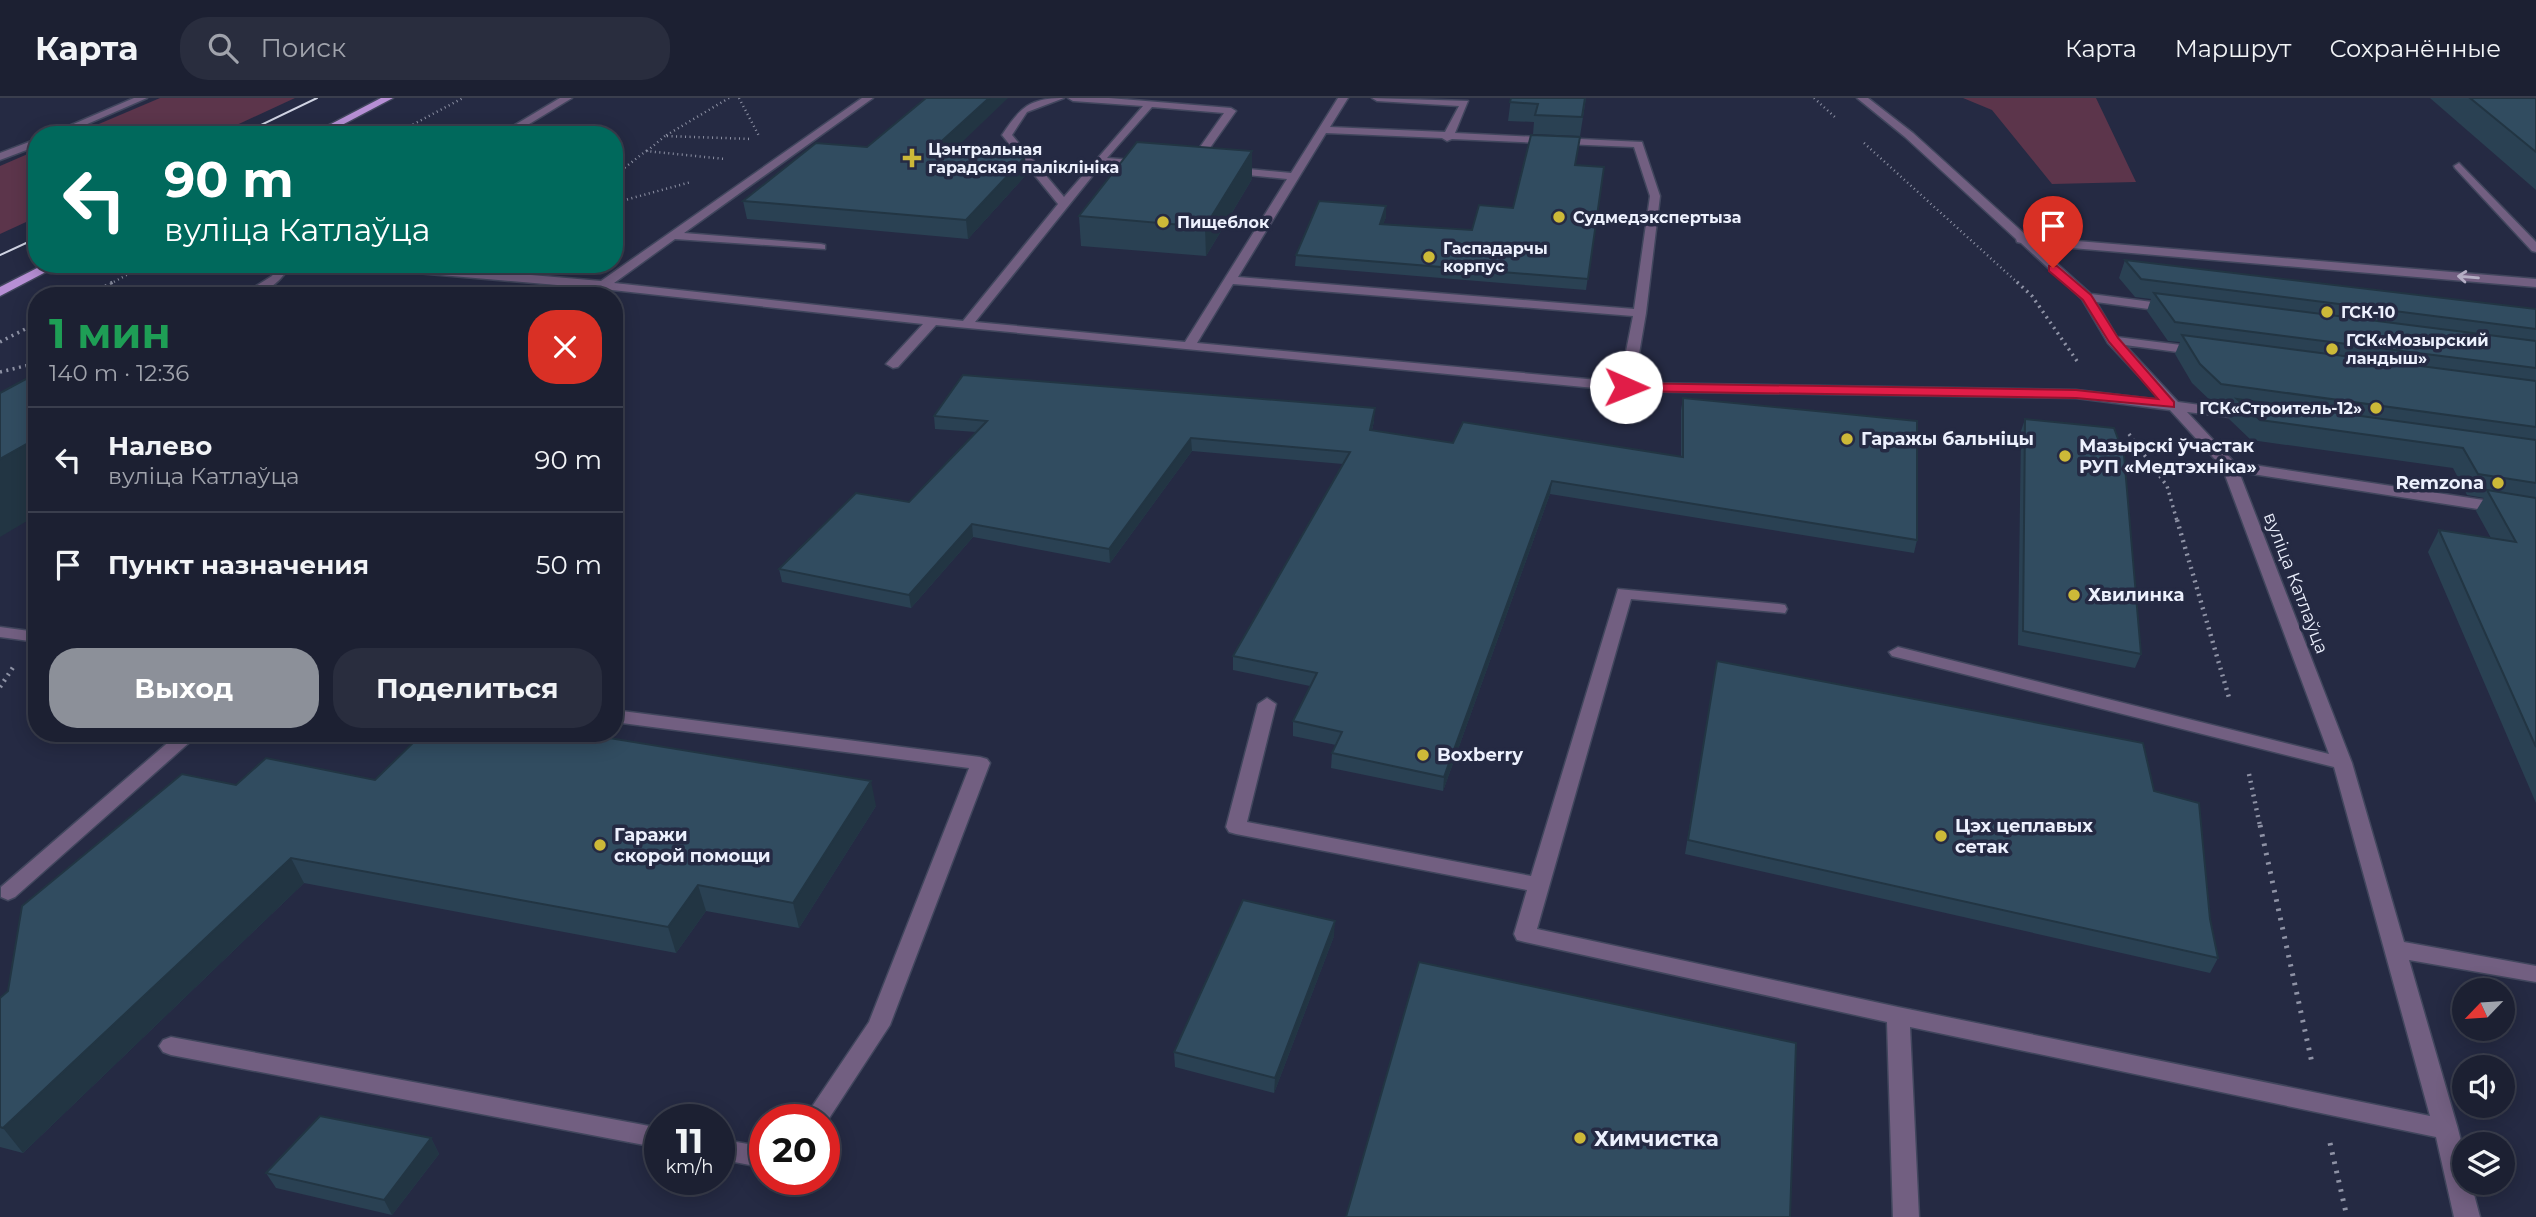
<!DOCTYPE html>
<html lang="ru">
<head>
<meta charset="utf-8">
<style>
  :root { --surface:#1c2032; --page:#292d3e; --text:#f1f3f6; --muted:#a0a3ac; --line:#3a3e4d; --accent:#8c9099 }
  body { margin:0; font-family:Montserrat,sans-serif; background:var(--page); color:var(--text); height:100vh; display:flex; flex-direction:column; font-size:26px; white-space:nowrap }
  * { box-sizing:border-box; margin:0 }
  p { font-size:23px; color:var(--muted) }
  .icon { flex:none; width:38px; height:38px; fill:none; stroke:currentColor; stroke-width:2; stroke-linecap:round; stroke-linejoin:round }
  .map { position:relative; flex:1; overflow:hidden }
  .details { position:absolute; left:28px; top:189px; width:595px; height:455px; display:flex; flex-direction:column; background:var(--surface); border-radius:28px; box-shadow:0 4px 18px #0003,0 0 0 2px var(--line) }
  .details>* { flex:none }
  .top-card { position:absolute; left:28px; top:28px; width:595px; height:147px; border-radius:28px; box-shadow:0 4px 18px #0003,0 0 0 2px var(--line); background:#00695c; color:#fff; overflow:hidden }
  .needle { width:46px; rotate:245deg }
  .fabs { position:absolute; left:2452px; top:880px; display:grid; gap:14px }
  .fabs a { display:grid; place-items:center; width:63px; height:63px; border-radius:50%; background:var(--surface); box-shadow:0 4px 18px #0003,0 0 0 2px var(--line); font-size:35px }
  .speed { position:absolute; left:644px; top:1006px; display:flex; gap:14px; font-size:35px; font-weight:700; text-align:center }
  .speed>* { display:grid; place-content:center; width:91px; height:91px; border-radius:50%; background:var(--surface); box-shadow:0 4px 18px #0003,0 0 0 2px var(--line); line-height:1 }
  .speed small { font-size:18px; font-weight:400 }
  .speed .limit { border:10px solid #d22; background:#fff; color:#111 }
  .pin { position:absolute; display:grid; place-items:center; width:60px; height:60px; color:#fff; margin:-72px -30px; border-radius:50% 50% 50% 0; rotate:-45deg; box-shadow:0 0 7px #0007 }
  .pin .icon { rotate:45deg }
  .me { position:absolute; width:77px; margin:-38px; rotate:91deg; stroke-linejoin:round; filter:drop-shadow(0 0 5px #0008) }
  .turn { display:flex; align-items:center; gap:24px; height:147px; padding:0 21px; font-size:32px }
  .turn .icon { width:91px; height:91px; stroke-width:2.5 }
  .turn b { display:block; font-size:49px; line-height:60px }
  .round { display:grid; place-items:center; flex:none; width:74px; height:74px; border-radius:28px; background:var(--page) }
  .headline { display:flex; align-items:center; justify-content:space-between; height:119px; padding:0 21px }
  h1 { font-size:42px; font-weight:700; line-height:52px; color:#1e9e55 }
  .cta { display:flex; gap:14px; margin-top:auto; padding:14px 21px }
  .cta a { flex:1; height:80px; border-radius:28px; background:var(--accent); color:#fff; font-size:28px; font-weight:700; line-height:80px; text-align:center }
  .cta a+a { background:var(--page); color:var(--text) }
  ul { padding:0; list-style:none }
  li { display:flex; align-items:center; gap:21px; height:105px; padding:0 21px; border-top:2px solid var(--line) }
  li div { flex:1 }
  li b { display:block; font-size:26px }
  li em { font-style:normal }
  header { display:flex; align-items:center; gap:42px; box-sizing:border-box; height:98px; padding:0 35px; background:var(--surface); border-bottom:2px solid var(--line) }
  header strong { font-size:33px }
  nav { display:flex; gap:38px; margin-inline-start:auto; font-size:24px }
  .search { width:490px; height:63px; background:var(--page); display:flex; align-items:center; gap:18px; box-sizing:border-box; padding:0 24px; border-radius:28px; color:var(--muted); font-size:26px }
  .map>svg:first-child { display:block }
  .green { fill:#5c354b }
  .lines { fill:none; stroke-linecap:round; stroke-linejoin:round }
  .minor-casing { stroke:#41465d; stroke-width:3 }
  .major-casing { stroke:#41465d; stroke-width:3 }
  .path-far3 { stroke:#8e92a5; stroke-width:2.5; stroke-dasharray:1 3.5; stroke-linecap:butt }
  .path-far2 { stroke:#8e92a5; stroke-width:3.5; stroke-dasharray:2 4.5; stroke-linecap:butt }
  .path-far1 { stroke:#8e92a5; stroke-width:4.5; stroke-dasharray:2 5; stroke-linecap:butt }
  .path { stroke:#8e92a5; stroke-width:5; stroke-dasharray:2.5 7; stroke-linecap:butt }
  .minor { fill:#725f81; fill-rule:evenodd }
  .major { fill:#b78fd5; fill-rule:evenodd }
  .tram { stroke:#d0d4e3; stroke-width:2 }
  .wall { fill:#2a4153 }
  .shaded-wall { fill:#223543 }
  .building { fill:#314c60; stroke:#223543; stroke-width:2 }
  .oneway { stroke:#b5afc5 }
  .route { fill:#e11d48; stroke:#92132f; stroke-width:2 }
  .poi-dot { fill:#cdb938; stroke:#252a43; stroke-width:2.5 }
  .labels { text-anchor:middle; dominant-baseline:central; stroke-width:7; stroke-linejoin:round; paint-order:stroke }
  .far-poi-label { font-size:16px; font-weight:bold; fill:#ecf0fd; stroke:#252a43; text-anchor:start }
  .poi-label { font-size:18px; font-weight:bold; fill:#ecf0fd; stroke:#252a43; text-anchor:start }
  .street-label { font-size:18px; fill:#ecf0fd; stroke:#252a43 }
  .near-poi-label { font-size:21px; font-weight:bold; fill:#ecf0fd; stroke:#252a43; text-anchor:start }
</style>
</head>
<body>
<header>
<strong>Карта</strong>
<div class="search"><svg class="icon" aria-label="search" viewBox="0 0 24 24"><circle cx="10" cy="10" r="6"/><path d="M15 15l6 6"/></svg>Поиск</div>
<nav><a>Карта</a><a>Маршрут</a><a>Сохранённые</a></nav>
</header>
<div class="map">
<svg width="2536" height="1119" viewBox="0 0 2536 1119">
  <rect width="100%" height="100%" fill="#252a43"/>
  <!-- green -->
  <g class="green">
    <polygon points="160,0 295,0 215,37 73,37"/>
    <polygon points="1963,0 2096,0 2136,84 2052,86 1992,12"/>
    <polygon points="37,52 37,119 0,136 0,68"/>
  </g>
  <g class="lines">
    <!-- minor casing -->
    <g class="minor-casing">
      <g id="minor">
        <polygon points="134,0 147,0 62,37 48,37"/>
        <polygon points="560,0 572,0 511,37 498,37"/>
        <path d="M862,0H873L684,135L821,146L825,147V151L675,141L614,185L963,223L1058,106L1002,37C1020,10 1029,0 1064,0L1027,14L1012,37L1064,99L1143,8L1073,3L1068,0H1109L1231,10L1236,13L1195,71L1191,72L1186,69L1224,15L1152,9L1107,60L1145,63L1149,64V68L1102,66L975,224L1185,244L1287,81L1228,75L1223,72L1228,69L1291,75L1338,0H1348L1330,29L1445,34L1459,8L1377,3L1372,0L1468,3L1455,35L1642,44L1660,98L1646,215L1634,285L2076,292L2161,302L2108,245L2082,201L2021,145L2017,144L2016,141L1905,39L1857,0H1868L1913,35L2028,139L2536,181V189L2036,147L2091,196L2175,207V213L2171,214L2096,204L2117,239L2205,250V256L2200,257L2125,247L2178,304L2260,315V321L2255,322L2187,314L2234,364L2536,410V420L2239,374L2352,665L2404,844L2536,868V884L2409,862L2458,1031L2464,1055V1085H2471L2480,1119H2454L2436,1039L1910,929L1919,1119H1893L1887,924L1525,844L1517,842L1514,836L1527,792L1236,736L1229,734L1226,729L1258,606L1267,600L1276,606L1247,724L1531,778L1618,491L1779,506L1785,507L1787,511L1785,515L1631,501L1537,831L1898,909L2430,1018L2334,669L1892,558L1889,554L1898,549L2329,656L2222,369L2170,312L2076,300L1626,293L936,227L898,269L893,270L886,266L923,226L603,191L359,170L353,166H403L601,183ZM1326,35L1442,40L1447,43L1452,41L1634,49L1650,98L1634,211L1238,179ZM1233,186L1633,218L1620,284L1197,245Z"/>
        <polygon points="37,41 37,48 0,62 0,55"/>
        <polygon points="2459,65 2536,144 2536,154 2532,153 2455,70 2454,68"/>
        <path d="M279,166H291C280,186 263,198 240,198L272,178Z"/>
        <polygon points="0,529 37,534 37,544 0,539"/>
        <polygon points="614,612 980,659 987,661 990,665 890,927 824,1028 824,1022 803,1022 869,924 969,670 614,624"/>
        <polygon points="179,635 200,635 15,799 8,802 1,799 1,789"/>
        <polygon points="171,939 660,1030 660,1050 171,957 163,954 159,948 163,942"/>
        <polygon points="719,1041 765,1049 765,1070 719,1061"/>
      </g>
    </g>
    <!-- major casing -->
    <g class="major-casing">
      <g id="major">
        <polygon points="381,0 393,0 323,37 310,37"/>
        <polygon points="45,166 61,166 0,198 0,189"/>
      </g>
    </g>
    <!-- path-far3 -->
    <g class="path-far3">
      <polyline points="729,0 665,38 752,41"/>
      <polyline points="739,0 759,38"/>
      <polyline points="1814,0 1837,21"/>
      <polyline points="393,37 463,0"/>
      <polyline points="1864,45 2019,186"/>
      <polyline points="647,53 665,38"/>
      <polyline points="614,78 646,53 725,61"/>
      <polyline points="614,105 691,84"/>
      <polyline points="110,186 147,166"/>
    </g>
    <!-- path-far2 -->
    <g class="path-far2">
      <polyline points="2017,184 2032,198 2077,263"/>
      <polyline points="88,198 113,184"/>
      <polyline points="0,244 37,225"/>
      <polyline points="0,274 37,265"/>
      <polyline points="2129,336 2167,388 2177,423"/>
    </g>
    <!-- path-far1 -->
    <g class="path-far1">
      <polyline points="2177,422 2230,603"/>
      <polyline points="0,589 14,568"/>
      <polyline points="2249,676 2260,728"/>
    </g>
    <!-- path -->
    <g class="path">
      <polyline points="2260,727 2312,965"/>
      <polyline points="2330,1045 2347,1119"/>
    </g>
    <!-- minor -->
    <use href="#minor" class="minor"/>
    <!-- major -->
    <use href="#major" class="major"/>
    <!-- tram -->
    <g class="tram">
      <polyline points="240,37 317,0"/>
      <polyline points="0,157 37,140"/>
    </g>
  </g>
  <!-- wall -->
  <g class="wall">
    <polygon points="1511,0 1586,0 1580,38 1533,36 1534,24 1508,23"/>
    <polygon points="2430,0 2536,0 2536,92"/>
    <polygon points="867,49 952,54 1025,59 1026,77 968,141 747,121 743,103"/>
    <polygon points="1252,53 1252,81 1206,158 1081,148 1079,118"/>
    <polygon points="1576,67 1604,69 1586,192 1295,168 1296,157 1386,108 1386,119 1383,126 1472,132 1513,110"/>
    <polygon points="2125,162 2536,211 2536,705 2428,454 2439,432 2491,440 2476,413 2484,400 2467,397 2453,370 2251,342 2229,321 2234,308 2213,305 2192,285 2175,256 2180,244 2168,243 2147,213 2151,201 2135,199 2119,180"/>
    <polygon points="1683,300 1917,442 1914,455 1550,396 1443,693 1331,670 1332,655 1336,647 1293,638 1293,623 1310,588 1233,572 1233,558 1343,366 1192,353 1110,465 973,439 911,510 782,484 779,471 909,404 976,334 935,331 934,318 1374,323 1372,332 1453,345 1681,358 1681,312"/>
    <polygon points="2025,321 2141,556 2135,570 2018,547 2021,333"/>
    <polygon points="1717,563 2154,693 2210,821 2218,860 2210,875 1685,756"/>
    <polygon points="375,682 876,708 799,830 706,813 676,855 304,785 23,1055 0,1049 0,900 236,687"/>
    <polygon points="1334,838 1274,995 1175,969 1174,954"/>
    <polygon points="431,1040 439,1056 392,1117 276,1090 266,1075"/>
  </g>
  <!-- shaded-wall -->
  <g class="shaded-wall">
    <polygon points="989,0 1008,0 935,70 932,52"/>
    <polygon points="1252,53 1252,81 1206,158 1205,129"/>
    <polygon points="1025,59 1026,77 968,141 966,122"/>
    <polygon points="1386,108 1386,119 1379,137 1380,126"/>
    <polygon points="1375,310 1374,323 1369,344 1370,332"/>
    <polygon points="37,340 37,417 0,439 0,361"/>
    <polygon points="1191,340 1192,353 1110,465 1109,451"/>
    <polygon points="1552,383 1550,396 1443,693 1444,679"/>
    <polygon points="972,426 973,439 911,510 909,497"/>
    <polygon points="871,683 876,708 799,830 793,805"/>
    <polygon points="291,760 304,785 23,1055 3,1030"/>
    <polygon points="698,787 706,813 676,855 668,829"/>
    <polygon points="1335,823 1334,838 1274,995 1275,980"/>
    <polygon points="431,1040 439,1056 392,1117 384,1102"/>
  </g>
  <!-- building -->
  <g class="building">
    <polygon points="926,0 989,0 932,52 1025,59 966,122 743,103 816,45 867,49"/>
    <polygon points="1511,0 1585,0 1582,19 1535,17 1538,6 1510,4"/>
    <polygon points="2470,0 2536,0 2536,54"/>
    <polygon points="1531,37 1580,39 1575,67 1604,69 1588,181 1296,157 1319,103 1386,108 1380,126 1472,132 1479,107 1513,110"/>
    <polygon points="1137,44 1252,53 1205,129 1079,118"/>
    <polygon points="2125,162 2536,211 2536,231 2141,181"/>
    <polygon points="2154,195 2536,243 2536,270 2175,224"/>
    <polygon points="2182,237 2536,283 2536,329 2221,286 2200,266"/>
    <polygon points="37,275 37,340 0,361 0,295"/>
    <polygon points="963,277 1375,310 1370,332 1453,345 1463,324 1683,359 1683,300 1917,323 1917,442 1552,383 1444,679 1332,655 1342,634 1293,623 1317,575 1233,558 1350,354 1191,340 1109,451 972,426 909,497 779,471 856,395 909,404 987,323 934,318"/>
    <polygon points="2237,301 2536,342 2536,385 2478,376 2463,350 2260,322"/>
    <polygon points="2025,321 2114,330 2124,357 2141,556 2023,533"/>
    <polygon points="2487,392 2536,400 2536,649 2439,432 2516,444"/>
    <polygon points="1717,563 2143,645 2154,693 2199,705 2210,821 2218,860 1688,742"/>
    <polygon points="423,635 579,635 871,683 793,805 698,787 668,829 291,760 3,1030 0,1029 0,900 8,893 22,808 182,676 236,687 266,660 375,682"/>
    <polygon points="1243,802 1335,823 1275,980 1174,954"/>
    <polygon points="1419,864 1796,945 1790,1119 1346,1119"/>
    <polygon points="320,1018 431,1040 384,1102 266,1075"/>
  </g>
  <!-- one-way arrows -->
  <defs><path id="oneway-shaft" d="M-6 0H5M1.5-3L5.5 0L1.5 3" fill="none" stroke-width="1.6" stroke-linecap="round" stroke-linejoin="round" transform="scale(1.75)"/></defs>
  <use class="oneway" href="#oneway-shaft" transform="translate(2468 179) rotate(-175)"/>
  <!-- route -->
  <polygon class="route" points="2049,168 2057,168 2091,197 2118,240 2174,304 2174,309 2076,300 1626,293 1620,289 1626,285 2076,292 2158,301 2109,244 2083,202 2049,173"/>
  <!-- markers -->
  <g class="poi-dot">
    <path d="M908.5 49.5h7v7h7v7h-7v7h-7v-7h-7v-7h7z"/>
    <circle cx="1559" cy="119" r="7"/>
    <circle cx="1163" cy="124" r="7"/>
    <circle cx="1429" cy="159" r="7"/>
    <circle cx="2327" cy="214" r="7"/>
    <circle cx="2332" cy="251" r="7"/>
    <circle cx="2376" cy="310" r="7"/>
    <circle cx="1847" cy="341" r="7"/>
    <circle cx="2065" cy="358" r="7"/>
    <circle cx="2498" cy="385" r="7"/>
    <circle cx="2074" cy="497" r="7"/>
    <circle cx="1423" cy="657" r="7"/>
    <circle cx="1941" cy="738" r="7"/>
    <circle cx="600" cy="747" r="7"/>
    <circle cx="1580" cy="1040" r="7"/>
  </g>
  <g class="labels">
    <!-- far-poi labels -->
    <g class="far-poi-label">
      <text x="928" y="51">Цэнтральная<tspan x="928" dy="18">гарадская паліклініка</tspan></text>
      <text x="1573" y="119">Судмедэкспертыза</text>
      <text x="1177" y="124">Пищеблок</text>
      <text x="1443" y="150">Гаспадарчы<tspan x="1443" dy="18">корпус</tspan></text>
      <text x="2341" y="214">ГСК-10</text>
      <text x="2346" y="242">ГСК«Мозырский<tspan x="2346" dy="18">ландыш»</tspan></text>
      <text x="2362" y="310" text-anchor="end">ГСК«Строитель-12»</text>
    </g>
    <!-- poi labels -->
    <g class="poi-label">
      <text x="1861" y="341">Гаражы бальніцы</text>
      <text x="2079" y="348">Мазырскі ўчастак<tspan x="2079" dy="21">РУП «Медтэхніка»</tspan></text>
      <text x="2484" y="385" text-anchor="end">Remzona</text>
      <text x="2088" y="497">Хвилинка</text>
      <text x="1437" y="657">Boxberry</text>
      <text x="1955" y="728">Цэх цеплавых<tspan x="1955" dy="21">сетак</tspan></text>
      <text x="614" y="737">Гаражи<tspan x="614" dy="21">скорой помощи</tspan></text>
    </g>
    <!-- street labels -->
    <g class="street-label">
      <text transform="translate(2296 485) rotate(69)">вуліца Катлаўца</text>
    </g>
    <!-- near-poi labels -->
    <g class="near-poi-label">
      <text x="1594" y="1040">Химчистка</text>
    </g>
  </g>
</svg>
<div class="fabs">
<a><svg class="needle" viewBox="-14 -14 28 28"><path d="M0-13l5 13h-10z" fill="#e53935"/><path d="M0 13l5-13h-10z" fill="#a0a3ac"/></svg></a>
<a><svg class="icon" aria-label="sound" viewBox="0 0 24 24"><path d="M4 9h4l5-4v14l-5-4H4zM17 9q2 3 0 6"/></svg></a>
<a><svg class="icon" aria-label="layers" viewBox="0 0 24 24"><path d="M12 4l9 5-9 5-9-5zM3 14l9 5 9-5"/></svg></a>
</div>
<div class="speed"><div>11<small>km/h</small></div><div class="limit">20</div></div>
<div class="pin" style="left:2053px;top:170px;background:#d93025"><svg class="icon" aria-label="arrive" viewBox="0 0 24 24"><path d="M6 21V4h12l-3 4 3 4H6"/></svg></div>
<svg class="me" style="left:1626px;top:289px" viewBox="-20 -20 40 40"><circle r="19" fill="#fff"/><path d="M0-13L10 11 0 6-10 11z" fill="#e11d48"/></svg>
<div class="top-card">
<div class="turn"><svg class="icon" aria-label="left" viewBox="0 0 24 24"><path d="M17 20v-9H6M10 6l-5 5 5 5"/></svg><div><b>90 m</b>вуліца Катлаўца</div></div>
</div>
<section class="details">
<div class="headline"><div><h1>1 мин</h1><p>140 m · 12:36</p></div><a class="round" style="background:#d93025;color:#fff"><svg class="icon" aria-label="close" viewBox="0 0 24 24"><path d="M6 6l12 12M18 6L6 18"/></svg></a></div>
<ul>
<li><svg class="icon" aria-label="left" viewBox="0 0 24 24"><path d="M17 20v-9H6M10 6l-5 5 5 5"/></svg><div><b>Налево</b><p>вуліца Катлаўца</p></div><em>90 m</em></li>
<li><svg class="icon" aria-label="arrive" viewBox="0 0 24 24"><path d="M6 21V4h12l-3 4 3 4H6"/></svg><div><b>Пункт назначения</b></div><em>50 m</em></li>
</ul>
<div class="cta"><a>Выход</a><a>Поделиться</a></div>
</section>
</div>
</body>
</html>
